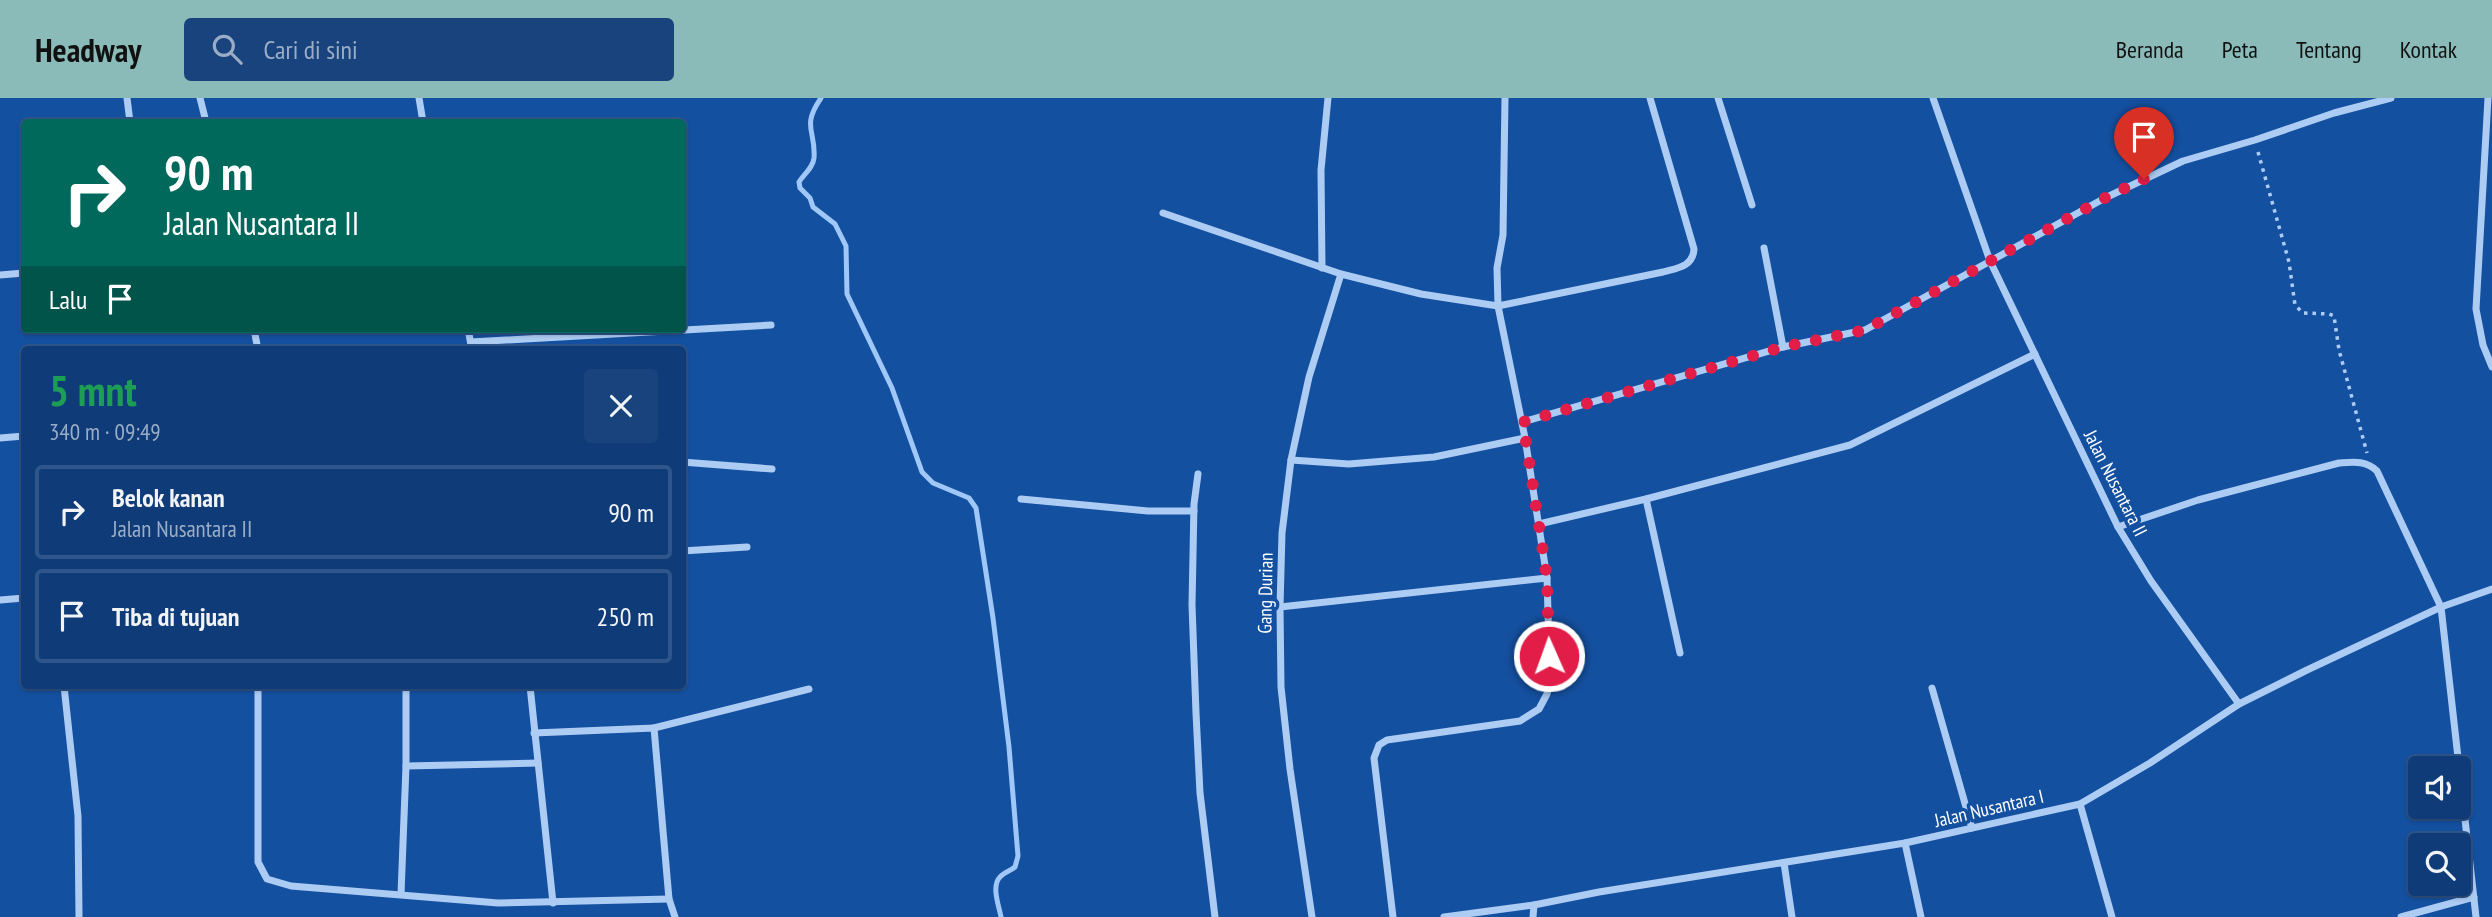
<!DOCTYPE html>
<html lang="id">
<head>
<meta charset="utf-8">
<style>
  :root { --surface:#0f3c78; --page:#18437d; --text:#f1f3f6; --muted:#9badc6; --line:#2f568a; --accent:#8bbbb9 }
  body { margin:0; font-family:"PT Sans Narrow",sans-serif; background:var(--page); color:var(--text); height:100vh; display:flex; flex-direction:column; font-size:26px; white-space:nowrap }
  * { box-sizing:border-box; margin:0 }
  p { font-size:23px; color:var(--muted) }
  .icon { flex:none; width:38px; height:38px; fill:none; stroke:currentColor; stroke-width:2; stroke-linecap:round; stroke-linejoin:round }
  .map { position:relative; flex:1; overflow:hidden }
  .panel { position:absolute; left:21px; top:248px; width:665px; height:343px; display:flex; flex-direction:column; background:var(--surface); border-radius:7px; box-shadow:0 2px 5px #0004,0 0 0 2px var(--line) }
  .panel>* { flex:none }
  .hud { position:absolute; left:21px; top:21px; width:665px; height:214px; border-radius:7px; box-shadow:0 2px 5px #0004,0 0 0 2px var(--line); background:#00695c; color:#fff; overflow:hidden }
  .fabs { position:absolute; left:2408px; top:658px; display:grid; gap:14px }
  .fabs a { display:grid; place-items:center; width:63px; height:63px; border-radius:7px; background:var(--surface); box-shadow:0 2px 5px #0004,0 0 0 2px var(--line); font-size:35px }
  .pin { position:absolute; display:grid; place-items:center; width:60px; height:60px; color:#fff; margin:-72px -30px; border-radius:50% 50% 50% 0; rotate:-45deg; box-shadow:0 0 7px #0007 }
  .pin .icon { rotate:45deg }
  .me { position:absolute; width:77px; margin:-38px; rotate:358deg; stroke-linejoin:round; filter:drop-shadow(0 0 5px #0008) }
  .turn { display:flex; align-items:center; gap:24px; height:147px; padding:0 28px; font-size:32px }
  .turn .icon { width:91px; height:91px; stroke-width:2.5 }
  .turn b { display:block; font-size:49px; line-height:60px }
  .then { display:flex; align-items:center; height:66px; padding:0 28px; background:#0003; gap:14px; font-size:26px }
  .round { display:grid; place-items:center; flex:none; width:74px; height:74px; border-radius:7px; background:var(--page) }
  .head { display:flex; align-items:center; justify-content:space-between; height:119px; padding:0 28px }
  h1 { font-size:42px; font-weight:700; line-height:52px; color:#1e9e55 }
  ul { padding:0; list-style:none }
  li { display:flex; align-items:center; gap:21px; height:94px; margin:0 14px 10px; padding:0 14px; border:4px solid var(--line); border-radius:7px }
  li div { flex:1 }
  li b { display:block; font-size:26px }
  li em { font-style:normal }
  header { display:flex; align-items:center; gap:42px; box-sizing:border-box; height:98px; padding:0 35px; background:var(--accent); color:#111 }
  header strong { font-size:33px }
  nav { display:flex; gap:38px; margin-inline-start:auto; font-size:24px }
  .search { width:490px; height:63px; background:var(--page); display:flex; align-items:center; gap:18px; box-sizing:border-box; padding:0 24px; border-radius:7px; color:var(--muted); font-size:26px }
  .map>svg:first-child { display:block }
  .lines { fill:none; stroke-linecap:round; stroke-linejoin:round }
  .stream { stroke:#9fc7f7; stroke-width:5 }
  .path { stroke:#adccf4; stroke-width:3.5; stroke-dasharray:3.5 5; stroke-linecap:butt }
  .minor { stroke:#adccf4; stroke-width:7 }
  .route { stroke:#e11d48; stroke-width:12; stroke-dasharray:0 21.6 }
  .labels { text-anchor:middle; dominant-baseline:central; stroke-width:7; stroke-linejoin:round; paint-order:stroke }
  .street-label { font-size:19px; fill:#fff; stroke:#1450a0 }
</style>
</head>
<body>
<header>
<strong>Headway</strong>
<div class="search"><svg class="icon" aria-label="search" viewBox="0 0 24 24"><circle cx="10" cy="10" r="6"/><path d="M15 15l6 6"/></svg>Cari di sini</div>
<nav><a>Beranda</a><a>Peta</a><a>Tentang</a><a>Kontak</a></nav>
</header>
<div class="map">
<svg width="2492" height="819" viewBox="0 0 2492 819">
  <rect width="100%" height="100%" fill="#1450a0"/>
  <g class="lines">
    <!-- stream -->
    <path class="stream" d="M821,0C801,29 816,32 814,60C813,70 804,76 799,84L800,90L810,100L813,109L835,126L846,148L847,196L892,290L922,374L933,385L969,400L976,410L993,520L1009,649L1018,758L1015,769C1010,773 1004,774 1000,779C991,788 999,808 1001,819"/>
    <!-- path -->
    <polyline class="path" points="2258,54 2289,164 2295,207 2303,215 2329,216 2334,218 2339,252 2367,355"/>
    <!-- minor -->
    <g class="minor">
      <polyline points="127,0 130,24"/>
      <polyline points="200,0 206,24"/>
      <polyline points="419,0 423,24"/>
      <polyline points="1718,0 1752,107"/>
      <polyline points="1933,0 1990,163 2118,429 2151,483 2239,606"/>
      <polyline points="2488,0 2476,211 2483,247 2492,269"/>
      <path d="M1163,115L1341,176L1421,196L1498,208L1663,174C1677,170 1693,169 1694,151L1650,0"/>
      <polyline points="1764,150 1783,249"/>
      <polyline points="1322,170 1321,72 1328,0"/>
      <polyline points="0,177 24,175"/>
      <polyline points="254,231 258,252"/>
      <polyline points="468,231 472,252"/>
      <polyline points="471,244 771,227"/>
      <polyline points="1523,324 1783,249 1865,232 2105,100 2183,63 2255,42 2334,15 2391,0"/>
      <polyline points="0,340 24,338"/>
      <polyline points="1291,362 1349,366 1434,359 1525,340 1498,208 1497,170 1503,137 1505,0"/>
      <polyline points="682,364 772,371"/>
      <polyline points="1198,376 1194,406 1192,507 1196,615 1200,695 1215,819"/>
      <polyline points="1021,401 1148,413 1194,413"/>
      <polyline points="1646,401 1680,555"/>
      <polyline points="1539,426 1646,401 1850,347 2035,256"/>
      <path d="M2118,429L2198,402L2339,365C2353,364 2366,362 2377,373L2441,509L2476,819"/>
      <polyline points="682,453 747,449"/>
      <polyline points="0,502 24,500"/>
      <polyline points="1280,509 1547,480"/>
      <polyline points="64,588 78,718 79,819"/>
      <polyline points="258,588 258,764 267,781 291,788 498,805 669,801"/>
      <polyline points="530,588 553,805"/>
      <polyline points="1932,590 1972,730"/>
      <polyline points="654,630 809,591"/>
      <polyline points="534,635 654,630 669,801 675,819"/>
      <polyline points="406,668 538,665"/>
      <polyline points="2080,706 2112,819"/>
      <polyline points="1905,745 1921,819"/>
      <polyline points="1784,765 1792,819"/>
      <polyline points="401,796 406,668 406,588"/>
      <polyline points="1312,819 1290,671 1281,589 1280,509 1282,435 1291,362 1309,279 1341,176"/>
      <polyline points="1393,819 1374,660 1379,647 1387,642 1520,623 1539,611 1547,596 1550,584 1547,480 1525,340"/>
      <polyline points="1444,819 1534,807 1599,794 1905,745 2080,706 2150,665 2239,606 2307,572 2441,509 2492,491"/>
      <polyline points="1533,819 1534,807"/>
      <polyline points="2401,819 2474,799"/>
    </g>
  </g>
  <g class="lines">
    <!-- route -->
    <polyline class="route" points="1549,558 1547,480 1523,324 1783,249 1865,232 2105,100 2144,81"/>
  </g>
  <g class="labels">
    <!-- street labels -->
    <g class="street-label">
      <text transform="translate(2116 385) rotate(63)">Jalan Nusantara II</text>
      <text transform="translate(1265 495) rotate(-89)">Gang Durian</text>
      <text transform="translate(1989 710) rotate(-13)">Jalan Nusantara I</text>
    </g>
  </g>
</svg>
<div class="fabs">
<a><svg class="icon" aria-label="sound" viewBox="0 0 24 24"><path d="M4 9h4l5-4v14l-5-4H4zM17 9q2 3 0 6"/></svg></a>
<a><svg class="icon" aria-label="search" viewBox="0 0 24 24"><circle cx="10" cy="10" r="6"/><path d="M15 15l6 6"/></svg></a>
</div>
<div class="pin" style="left:2144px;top:81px;background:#d93025"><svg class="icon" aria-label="arrive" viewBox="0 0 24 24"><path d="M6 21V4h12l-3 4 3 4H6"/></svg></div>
<svg class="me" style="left:1549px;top:558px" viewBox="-20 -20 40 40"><circle r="17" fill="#e11d48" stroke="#fff" stroke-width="3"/><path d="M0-11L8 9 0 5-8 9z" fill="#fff"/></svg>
<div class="hud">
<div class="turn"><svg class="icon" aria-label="right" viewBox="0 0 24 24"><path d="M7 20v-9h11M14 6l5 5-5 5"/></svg><div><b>90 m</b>Jalan Nusantara II</div></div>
<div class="then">Lalu<svg class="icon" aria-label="arrive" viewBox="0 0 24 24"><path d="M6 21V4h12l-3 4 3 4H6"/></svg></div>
</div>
<section class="panel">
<div class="head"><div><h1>5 mnt</h1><p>340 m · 09:49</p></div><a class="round"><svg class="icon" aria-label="close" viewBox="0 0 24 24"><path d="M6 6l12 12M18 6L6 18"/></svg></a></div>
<ul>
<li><svg class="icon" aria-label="right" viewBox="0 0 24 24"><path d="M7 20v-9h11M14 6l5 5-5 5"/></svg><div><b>Belok kanan</b><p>Jalan Nusantara II</p></div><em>90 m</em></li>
<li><svg class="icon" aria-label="arrive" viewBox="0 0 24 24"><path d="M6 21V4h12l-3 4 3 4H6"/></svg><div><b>Tiba di tujuan</b></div><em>250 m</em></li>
</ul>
</section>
</div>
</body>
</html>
